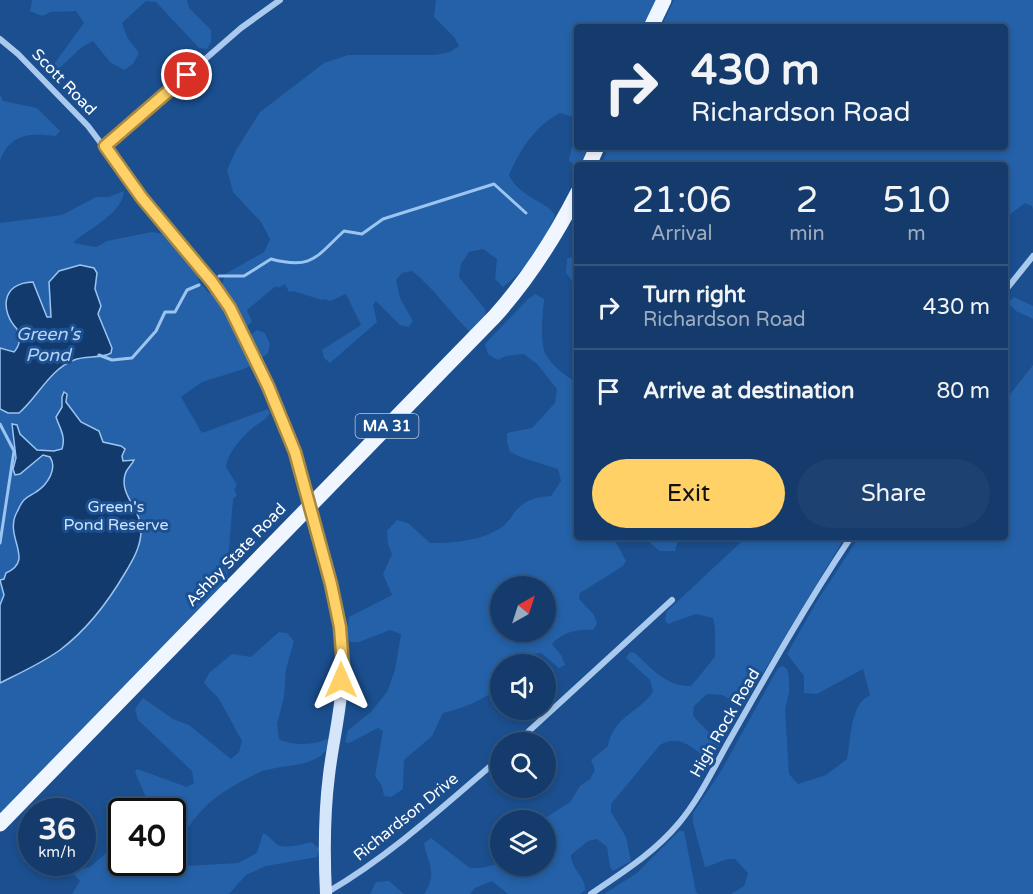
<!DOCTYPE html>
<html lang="en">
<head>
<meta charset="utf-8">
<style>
  :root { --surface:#143b6b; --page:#1d4271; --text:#f1f3f6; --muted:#9dadc1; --line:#33557e; --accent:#ffd166 }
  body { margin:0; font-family:"Varela Round",sans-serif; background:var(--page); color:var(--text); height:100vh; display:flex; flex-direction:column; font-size:22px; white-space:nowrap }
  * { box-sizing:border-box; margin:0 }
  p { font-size:20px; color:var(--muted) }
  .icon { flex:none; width:33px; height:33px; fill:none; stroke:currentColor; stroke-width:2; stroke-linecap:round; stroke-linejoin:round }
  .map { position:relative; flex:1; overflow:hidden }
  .sheet { position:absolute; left:574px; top:162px; width:434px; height:378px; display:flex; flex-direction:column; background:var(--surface); border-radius:6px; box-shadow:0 3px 9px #0003,0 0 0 2px var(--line) }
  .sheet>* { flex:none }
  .top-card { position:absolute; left:574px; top:24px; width:434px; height:126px; border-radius:6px; box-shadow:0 3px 9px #0003,0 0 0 2px var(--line); background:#143b6b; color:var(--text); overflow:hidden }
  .needle { width:39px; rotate:39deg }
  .buttons { position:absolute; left:490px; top:576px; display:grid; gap:12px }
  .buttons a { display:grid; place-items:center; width:66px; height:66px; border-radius:50%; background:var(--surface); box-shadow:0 3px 9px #0003,0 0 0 2px var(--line); font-size:30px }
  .speed { position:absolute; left:18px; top:798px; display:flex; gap:12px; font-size:30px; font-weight:700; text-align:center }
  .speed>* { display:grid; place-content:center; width:78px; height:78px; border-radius:50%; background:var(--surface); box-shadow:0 3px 9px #0003,0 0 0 2px var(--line); line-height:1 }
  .speed small { font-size:15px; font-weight:400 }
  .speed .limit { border:3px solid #111; border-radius:9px; background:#fff; color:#111 }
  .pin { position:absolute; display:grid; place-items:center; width:51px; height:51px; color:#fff; margin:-26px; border:3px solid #fff; border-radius:50%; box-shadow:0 2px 6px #0007 }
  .me { position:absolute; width:66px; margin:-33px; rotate:0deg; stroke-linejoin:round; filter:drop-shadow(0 0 4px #0008) }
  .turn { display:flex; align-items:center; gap:21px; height:126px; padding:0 18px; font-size:27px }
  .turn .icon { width:78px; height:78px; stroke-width:2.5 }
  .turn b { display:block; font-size:42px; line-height:51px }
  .eta { display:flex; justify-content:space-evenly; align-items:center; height:102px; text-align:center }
  .eta b { font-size:36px; font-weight:600; line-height:42px }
  .button { display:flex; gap:12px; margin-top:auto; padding:12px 18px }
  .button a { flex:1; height:69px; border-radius:36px; background:var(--accent); color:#111; font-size:24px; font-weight:600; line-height:69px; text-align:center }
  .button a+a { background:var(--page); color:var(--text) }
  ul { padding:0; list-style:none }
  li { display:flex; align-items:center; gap:18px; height:84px; padding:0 18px; border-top:2px solid var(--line) }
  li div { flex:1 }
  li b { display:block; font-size:22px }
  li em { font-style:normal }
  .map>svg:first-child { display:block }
  .green { fill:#2461a8; fill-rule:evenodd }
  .water { fill:#123a6d; stroke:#9cc4f0; stroke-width:1.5 }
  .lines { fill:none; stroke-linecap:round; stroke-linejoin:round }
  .stream { stroke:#9cc4f0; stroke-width:3 }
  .street { stroke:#a9c9ee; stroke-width:6 }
  .secondary { stroke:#d6e6fa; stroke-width:12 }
  .primary { stroke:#f0f6ff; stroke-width:15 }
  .route-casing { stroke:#a68842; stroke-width:15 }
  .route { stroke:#ffd166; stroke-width:10 }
  .labels { text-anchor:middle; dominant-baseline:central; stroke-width:6; stroke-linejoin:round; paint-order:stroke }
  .shield { fill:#1b4f8f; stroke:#bbcadd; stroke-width:1.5 }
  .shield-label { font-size:15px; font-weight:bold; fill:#fff }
  .street-label { font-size:16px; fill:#fff; stroke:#1b4f8f }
  .park-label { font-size:16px; fill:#cfe3fa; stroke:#1b4f8f }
  .water-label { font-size:18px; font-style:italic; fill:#b5d3f5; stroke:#1b4f8f }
</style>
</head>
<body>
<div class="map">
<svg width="1033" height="894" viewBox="0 0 1033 894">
  <rect width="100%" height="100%" fill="#1b4f8f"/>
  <!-- green -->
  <g class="green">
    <polygon points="32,0 187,0 189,8 211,30 211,42 207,49 199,48 156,2 146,1 122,23 127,37 139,53 133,64 124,70 110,62 93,41 82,47 56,71 54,64 84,23 76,11 51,12 42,16 30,11"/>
    <path d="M436,0H656L643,27H578V147H589L580,165L575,166L569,160L574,137V117L560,113C535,126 520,150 509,175C518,197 551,203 555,216C542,243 528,269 503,287L495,279L497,259L483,249L469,252L461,264L459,277L485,309L486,321L471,333C450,313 435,289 412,271L402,273L396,280L400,298L413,321L409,327L400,325L376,301L373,305L377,322L330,363L324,358L322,350L361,325L346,294L330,301L325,299L322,300L293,291L289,292L285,284L278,288L276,286L247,310L252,322L246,327L222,285L225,274L264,252L270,239L261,222L233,192L227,170L236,150L260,112L324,63L348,55H435L450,52L459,46L454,37L434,17Z"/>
    <polygon points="674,0 1033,0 1033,210 1032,206 1025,203 1005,218 1005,165 601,165 609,147 1005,147 1005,27 661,27"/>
    <path d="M0,94L3,101L37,108L60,131L56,136C30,133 11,133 0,160Z"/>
    <path d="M124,191C122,215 87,229 73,243L96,247L107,241L152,232L162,234L169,240L198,274V280L209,293L213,292L229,315L251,361L250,366L244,369L202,382L181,397L202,433L268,409L270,413C266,419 261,422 255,426C243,436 228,451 226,467L237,485L234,490L237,495L233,499L227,576L231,581L0,815V223L62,215L96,197H109Z"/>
    <polygon points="576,257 578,258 577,288 566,273 567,258"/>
    <path d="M535,294L544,299C543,312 539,343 546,355C553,367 566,376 577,383L578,537H613L626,561L623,566L580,593L579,599L594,615L597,624L593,630C577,629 563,632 552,644L561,655L565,665L559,668L541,653L533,654L518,664H501V684C488,699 461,709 443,713L432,736L404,760L403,789L391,797L384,796L382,786L375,776L383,731L378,728L349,743L345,742L348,730L371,712L387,692L395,670L401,634L390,630L359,642H350L347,633L349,617L392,595L383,574L392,554L388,544L387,531L397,520L408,523L430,543C455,543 481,541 502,527C507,523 511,518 514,513C524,500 535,497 551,496L561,481L558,469L523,458L510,452L507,442V433L532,428L555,403L557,389L537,364L524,354L506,356L498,360L488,354L485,344L528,299ZM501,586H546V632H501Z"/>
    <polygon points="1014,297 1033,306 1033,319 1016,311 1008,303"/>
    <polygon points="257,330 265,333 270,344 268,353 262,358 250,335"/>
    <path d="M1033,365V894H731L744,886L748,873L735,859C723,858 717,864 705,867L693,823V813L721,771L778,668L783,666L787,669L789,677V693L785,710L789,774L798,784L826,775L847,759C851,739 850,704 870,695L863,669L817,694L804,693V676L787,654L817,601L859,537H1005V398L1008,397Z"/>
    <polygon points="648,537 679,537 675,551 660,551 651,544"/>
    <path d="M743,537H845L743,706L722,695L707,694L694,706L693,716L720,744L710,761C693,749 681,733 660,745L611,804V812L626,837L631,861L613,871L610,867L607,847L597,839L588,841L571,855C571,869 586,877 585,890L580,894H508L492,881L475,888L470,894H424C438,873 428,865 424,843L431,838L470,868H482L501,863V866H525L536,874L545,868L551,859L550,849L546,842V820H542L570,802L580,786L590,779L595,770L591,760L608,746C614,716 637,714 653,692L650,680L626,658L630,652L635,653C651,668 667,687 691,686L715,657V628L713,618L696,614L668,624L665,621L666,612L740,543Z"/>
    <path d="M279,632L287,633L294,641L286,669L284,697L277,724L279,739C291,746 315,745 327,739L331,742C319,771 282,762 258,773C243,780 218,794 206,806C194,818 182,835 173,850L172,812L148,811V802L135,772L137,769L187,787L194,783L192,771L138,720L135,709L143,698L173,719L189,725L231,759L239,752L242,741L219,699L204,683L209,673L232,654L251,657Z"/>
    <polygon points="679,831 684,831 696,892 699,894 604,894 637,873"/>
    <path d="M263,833C270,836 273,842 278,845C287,849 303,844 312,842L319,849L317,857L266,866L246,875L229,894H72L80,881L63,863H75L82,869L90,867L111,849L121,850L122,862L170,863L185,866L238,863L257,853Z"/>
    <polygon points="389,881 404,894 370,894 376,882"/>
  </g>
  <!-- water -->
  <g class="water">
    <path d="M80,265L94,268L97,273L95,289L101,306L98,314L112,348L111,353C101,359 85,355 74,360C50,369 37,398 19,413H8L0,409V348L14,352C21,344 20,339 17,329C0,311 1,283 33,282L47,317H51L49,282L59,271Z"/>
    <path d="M64,392L67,394L66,402L81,422L99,431L103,442L121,446L125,449L122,456L123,461L134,460C132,465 126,469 125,475C119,495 142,510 141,531C141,546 133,560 125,573C108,602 88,629 60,650C42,663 20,673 0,683V605L4,595L0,580L4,579L6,573C36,560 3,537 17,512C19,508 21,503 24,500C28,496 32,495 36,492C47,485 58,469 50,457L43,455L20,474L15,475L13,469L16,458L12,424L17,425L20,434L37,450L54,451L62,449C66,436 60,429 56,417L62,407V397Z"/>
  </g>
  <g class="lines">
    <!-- stream -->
    <g class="stream">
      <path d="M219,276H244L271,259C312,270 316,257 344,231L362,234L383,219L494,184L526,213"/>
      <polyline points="99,355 112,360 132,358 156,331 165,312 175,312 187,290 199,285"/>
      <polyline points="0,424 14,451 0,543"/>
    </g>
    <!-- street -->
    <g class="street">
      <polyline points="0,39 18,54 88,126 142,198 212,282 230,308 247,340 283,421 295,452 309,506"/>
      <polyline points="105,146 241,28 280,0"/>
      <polyline points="1005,291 1033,256"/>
      <polyline points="517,742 672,600"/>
      <path d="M326,893C390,856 445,805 501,757"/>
      <path d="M591,894C623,872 654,853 679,823C700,798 713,769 729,741C768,672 807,603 851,537"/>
    </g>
    <!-- secondary -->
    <path class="secondary" d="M309,506C325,558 343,612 343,667C343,703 333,740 329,775C324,815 324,854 326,894"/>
    <!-- primary -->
    <g class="primary">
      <polyline points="651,27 664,0"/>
      <polyline points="589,165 597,147"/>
      <path d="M0,824L495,316C529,278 555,237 578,192"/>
    </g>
  </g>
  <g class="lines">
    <!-- route casing -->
    <g class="route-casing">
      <polyline id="route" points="187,75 105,146 142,198 212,282 230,308 268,386 295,452 331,584 340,627 343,667 341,680"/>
    </g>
    <!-- route -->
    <use href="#route" class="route"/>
  </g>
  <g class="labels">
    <!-- shield labels -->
    <rect class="shield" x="355.5" y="414" width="63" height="24" rx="4.5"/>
    <g class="shield-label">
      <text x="387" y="426">MA 31</text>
    </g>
    <!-- street labels -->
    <g class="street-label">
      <text transform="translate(64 82) rotate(46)">Scott Road</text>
      <text transform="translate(236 555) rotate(-46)">Ashby State Road</text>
      <text transform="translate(725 723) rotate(-60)">High Rock Road</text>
      <text transform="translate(406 817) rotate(-39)">Richardson Drive</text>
    </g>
    <!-- park labels -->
    <g class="park-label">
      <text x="116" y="507">Green's<tspan x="116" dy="18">Pond Reserve</tspan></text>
    </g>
    <!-- water labels -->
    <g class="water-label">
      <text x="48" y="334">Green's<tspan x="48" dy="21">Pond</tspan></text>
    </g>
  </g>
</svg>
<div class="buttons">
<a><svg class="needle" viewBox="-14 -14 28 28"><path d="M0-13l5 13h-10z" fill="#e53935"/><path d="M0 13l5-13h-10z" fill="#9dadc1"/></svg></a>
<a><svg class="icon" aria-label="sound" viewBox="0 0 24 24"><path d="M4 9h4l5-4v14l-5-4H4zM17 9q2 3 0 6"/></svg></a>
<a><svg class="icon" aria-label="search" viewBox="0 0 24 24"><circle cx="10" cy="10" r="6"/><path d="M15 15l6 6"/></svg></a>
<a><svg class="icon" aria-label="layers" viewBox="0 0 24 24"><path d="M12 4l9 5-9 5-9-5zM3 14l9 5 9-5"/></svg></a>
</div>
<div class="speed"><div>36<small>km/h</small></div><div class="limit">40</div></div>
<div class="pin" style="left:187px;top:75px;background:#d93025"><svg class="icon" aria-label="arrive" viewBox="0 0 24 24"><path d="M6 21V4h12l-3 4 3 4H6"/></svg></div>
<svg class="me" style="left:341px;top:680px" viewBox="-20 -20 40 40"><path d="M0-17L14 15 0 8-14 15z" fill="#ffd166" stroke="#fff" stroke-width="4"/></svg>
<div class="top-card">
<div class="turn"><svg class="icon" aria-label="right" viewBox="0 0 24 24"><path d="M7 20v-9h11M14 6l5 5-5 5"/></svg><div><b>430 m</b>Richardson Road</div></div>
</div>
<section class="sheet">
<div class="eta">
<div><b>21:06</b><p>Arrival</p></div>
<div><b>2</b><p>min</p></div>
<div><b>510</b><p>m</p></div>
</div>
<ul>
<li><svg class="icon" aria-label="right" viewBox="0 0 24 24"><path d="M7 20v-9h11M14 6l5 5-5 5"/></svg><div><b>Turn right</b><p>Richardson Road</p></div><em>430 m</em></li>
<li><svg class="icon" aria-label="arrive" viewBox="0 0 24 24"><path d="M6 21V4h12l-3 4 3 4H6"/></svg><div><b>Arrive at destination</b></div><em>80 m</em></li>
</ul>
<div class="button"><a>Exit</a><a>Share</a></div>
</section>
</div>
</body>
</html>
